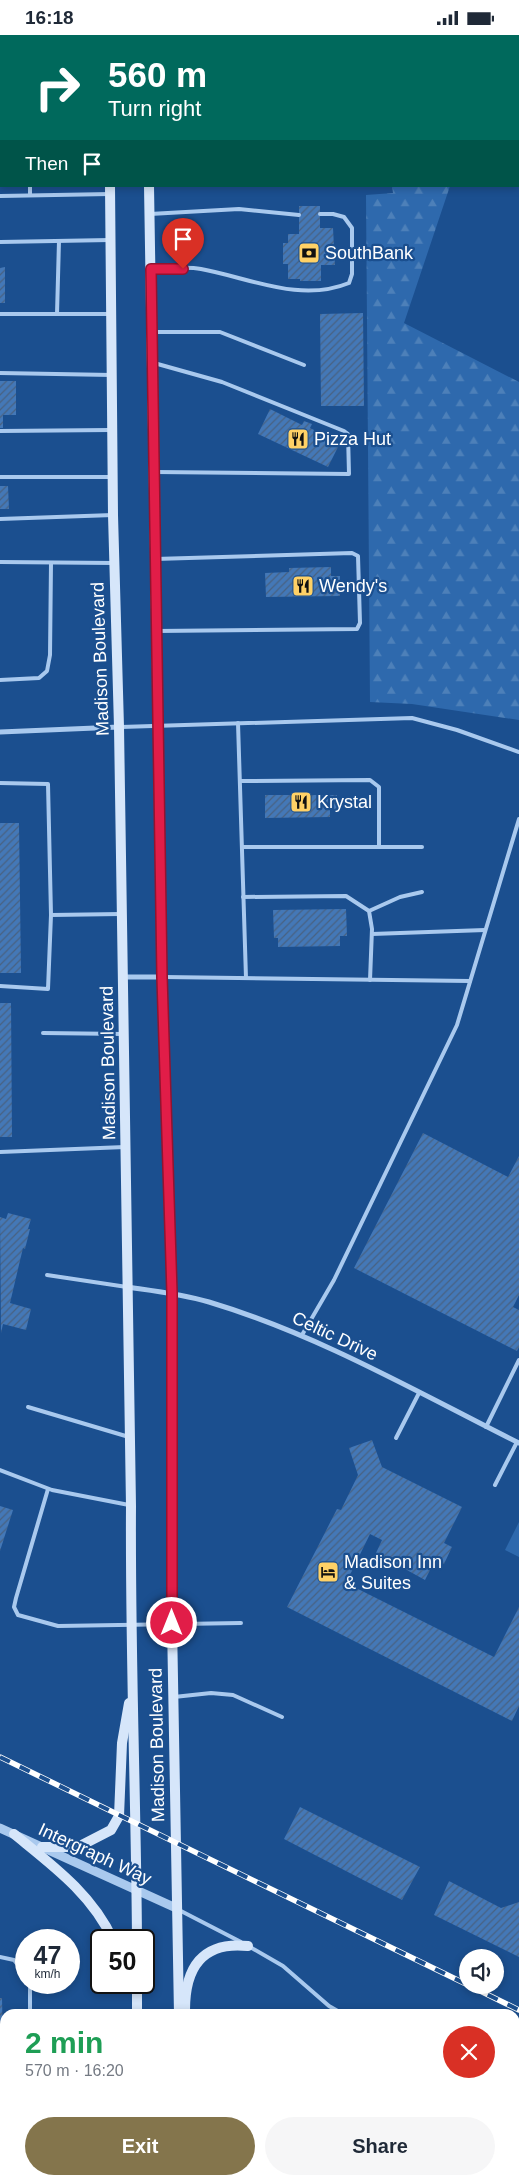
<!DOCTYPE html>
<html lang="en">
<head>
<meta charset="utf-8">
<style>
  :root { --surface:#fff; --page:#f6f6f7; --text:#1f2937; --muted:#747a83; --accent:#84754c }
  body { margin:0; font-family:Arial,sans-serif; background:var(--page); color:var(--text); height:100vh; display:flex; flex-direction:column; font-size:19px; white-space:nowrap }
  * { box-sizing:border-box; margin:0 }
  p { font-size:16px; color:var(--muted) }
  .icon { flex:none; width:28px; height:28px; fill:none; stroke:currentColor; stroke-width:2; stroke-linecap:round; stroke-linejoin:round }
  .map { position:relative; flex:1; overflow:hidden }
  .panel { position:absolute; left:0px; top:1974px; width:520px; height:176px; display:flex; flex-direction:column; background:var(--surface); border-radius:15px 15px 0 0; box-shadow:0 2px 8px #0003 }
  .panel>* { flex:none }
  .guide { position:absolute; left:0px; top:0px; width:520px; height:152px; box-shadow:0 2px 8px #0003; background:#00695c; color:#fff; overflow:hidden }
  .buttons { position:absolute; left:459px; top:1914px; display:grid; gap:10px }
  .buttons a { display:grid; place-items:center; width:45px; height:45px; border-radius:50%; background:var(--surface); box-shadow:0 2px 8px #0003; font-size:25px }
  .speed { position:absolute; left:15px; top:1894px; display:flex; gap:10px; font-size:25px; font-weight:700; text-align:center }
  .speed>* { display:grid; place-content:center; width:65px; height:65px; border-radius:50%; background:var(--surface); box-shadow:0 2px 8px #0003; line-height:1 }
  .speed small { font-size:12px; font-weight:400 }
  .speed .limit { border:2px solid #111; border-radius:8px; background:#fff; color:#111 }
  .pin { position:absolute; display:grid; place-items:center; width:42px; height:42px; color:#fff; margin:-51px -21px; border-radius:50% 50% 50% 0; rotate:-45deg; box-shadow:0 0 5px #0007 }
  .pin .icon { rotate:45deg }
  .me { position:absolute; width:55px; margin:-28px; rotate:0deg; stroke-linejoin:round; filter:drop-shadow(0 0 4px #0008) }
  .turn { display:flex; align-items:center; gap:18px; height:105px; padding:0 25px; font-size:22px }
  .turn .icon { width:65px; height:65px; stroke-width:2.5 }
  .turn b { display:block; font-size:35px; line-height:42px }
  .then { display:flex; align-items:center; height:48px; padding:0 25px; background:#0003; gap:10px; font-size:19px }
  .round { display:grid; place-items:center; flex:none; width:52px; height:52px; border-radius:26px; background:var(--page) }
  .summary { display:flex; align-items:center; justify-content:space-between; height:85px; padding:0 25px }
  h1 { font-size:30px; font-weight:700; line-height:38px; color:#1e9e55 }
  .action { display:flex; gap:10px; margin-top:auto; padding:10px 25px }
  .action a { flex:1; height:58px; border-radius:30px; background:var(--accent); color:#fff; font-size:20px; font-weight:700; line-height:58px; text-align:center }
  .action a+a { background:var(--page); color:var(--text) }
  .status { display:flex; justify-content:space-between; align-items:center; height:35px; padding:0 25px; background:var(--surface); direction:ltr }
  .status svg { height:14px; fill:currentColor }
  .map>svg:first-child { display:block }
  .green { fill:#2e69ad }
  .forest { fill:url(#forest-firs) }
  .building { fill:url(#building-hatch) }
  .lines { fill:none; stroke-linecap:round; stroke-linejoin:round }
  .service { stroke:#a9c9ee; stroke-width:4 }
  .minor { stroke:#a9c9ee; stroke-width:5 }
  .tertiary { stroke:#a9c9ee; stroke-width:9 }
  .secondary { stroke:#d6e6fa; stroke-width:10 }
  .rail-casing { stroke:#fff; stroke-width:5.5 }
  .rail { stroke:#1b4f8f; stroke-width:4; stroke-dasharray:11; stroke-linecap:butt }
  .route-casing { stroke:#92132f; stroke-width:12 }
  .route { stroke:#e11d48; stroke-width:9 }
  .labels { text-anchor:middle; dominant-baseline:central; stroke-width:4.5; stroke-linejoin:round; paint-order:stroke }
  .poi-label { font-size:18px; fill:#fff; stroke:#1b4f8f; text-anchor:start }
  .street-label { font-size:18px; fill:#fff; stroke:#1b4f8f }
</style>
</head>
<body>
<div class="status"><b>16:18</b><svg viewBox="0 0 49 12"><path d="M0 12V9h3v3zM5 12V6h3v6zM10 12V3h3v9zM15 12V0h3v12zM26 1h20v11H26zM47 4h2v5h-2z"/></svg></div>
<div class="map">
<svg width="519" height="2149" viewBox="0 0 519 2149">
  <defs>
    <pattern id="forest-firs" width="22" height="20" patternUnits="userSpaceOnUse" patternTransform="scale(1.25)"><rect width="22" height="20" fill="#2e69ad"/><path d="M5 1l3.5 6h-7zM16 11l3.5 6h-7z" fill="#4d80b9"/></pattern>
    <pattern id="building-hatch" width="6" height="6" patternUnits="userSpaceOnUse" patternTransform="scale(1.25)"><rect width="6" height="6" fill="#4478b7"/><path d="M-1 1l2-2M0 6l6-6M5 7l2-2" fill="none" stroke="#486282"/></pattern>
  </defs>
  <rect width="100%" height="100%" fill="#1b4f8f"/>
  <!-- green -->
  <polygon class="green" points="519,1487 519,1522 505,1515"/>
  <!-- forest -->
  <polygon class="forest" points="392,151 450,151 404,288 519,347 519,685 412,669 370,667 366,160 393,158"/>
  <!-- building -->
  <g class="building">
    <polygon points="299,171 320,171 320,193 333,193 335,230 321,230 321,246 300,246 300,244 288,244 288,229 283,229 283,208 288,208 288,199 299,199"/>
    <polygon points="5,232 5,268 0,268 0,233"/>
    <polygon points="363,278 364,371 321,371 320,279"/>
    <polygon points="0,346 16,346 16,380 3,380 3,393 0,393"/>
    <polygon points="270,374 302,390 304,386 312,389 310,393 328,402 326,407 338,412 328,432 258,399"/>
    <polygon points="0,451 8,451 9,474 0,474"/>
    <polygon points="331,532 331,541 340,541 340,561 266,562 265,538 289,537 289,533"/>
    <polygon points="265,760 337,760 337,774 330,774 330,782 265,783"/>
    <polygon points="0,788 19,788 21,938 0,938"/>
    <polygon points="346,874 347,901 340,901 340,911 278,912 278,903 274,903 273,875"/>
    <polygon points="0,968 11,968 12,1102 0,1102"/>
    <polygon points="423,1098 508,1142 519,1121 519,1260 513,1272 519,1275 519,1312 517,1316 354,1233"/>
    <polygon points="8,1178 31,1184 28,1194 30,1194 25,1214 23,1213 10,1268 31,1274 26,1295 3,1289 1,1298 0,1182 6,1184"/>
    <polygon points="372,1405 382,1432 462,1472 444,1508 452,1512 444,1529 435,1525 425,1545 376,1518 382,1505 370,1499 346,1548 494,1622 519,1572 519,1671 512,1686 287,1572 337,1474 341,1475 358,1440 349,1413"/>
    <polygon points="0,1471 13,1475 0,1516"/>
    <polygon points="300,1772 420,1832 402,1865 284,1804"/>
    <polygon points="449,1846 501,1873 519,1867 519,1922 434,1880"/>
    <polygon points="0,1963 2,1963 3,2011 0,2011"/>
    <rect x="0" y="2039" width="5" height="36"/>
    <rect x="0" y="2105" width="5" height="37"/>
  </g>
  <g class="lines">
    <!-- service -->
    <g class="service">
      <polyline points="87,1 105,0"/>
      <polyline points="0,102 1,102"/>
      <polyline points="30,160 30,151"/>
      <polyline points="0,161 110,159"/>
      <polyline points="150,179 239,174 299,180"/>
      <polyline points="0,207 110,205"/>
      <path d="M151,234C167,234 185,231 201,234C250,243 300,268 349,248L352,239V193L344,182L333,179H320"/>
      <polyline points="0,279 110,279"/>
      <polyline points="57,279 59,206"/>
      <polyline points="152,297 220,297 304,330"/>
      <polyline points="154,328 222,347 344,396 348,399 349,439 155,437"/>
      <polyline points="0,338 112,340"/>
      <polyline points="0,396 110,395"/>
      <polyline points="0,442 111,442"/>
      <polyline points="0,484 113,480"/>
      <polyline points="155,524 352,518 358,521 360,588 357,594 156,596"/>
      <polyline points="0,527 114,528"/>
      <polyline points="0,645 39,643 47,636 50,620 51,528"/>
      <polyline points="238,688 246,943"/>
      <polyline points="121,692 412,683 457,695 519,717"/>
      <polyline points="240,746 370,745 379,752 379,811"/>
      <polyline points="0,748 48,749 51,880 48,954 0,951"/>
      <polyline points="242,812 422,812"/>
      <polyline points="243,862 346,861 369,876 372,894 370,945"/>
      <polyline points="369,876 400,862 422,857"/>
      <polyline points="51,880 121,879"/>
      <polyline points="372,899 485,895"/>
      <polyline points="164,942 470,946"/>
      <polyline points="43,998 123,999"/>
      <polyline points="0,1117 125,1112"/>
      <polyline points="47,1240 127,1252"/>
      <polyline points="302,1300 334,1245 457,990 519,784"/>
      <polyline points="28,1372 129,1402"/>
      <polyline points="486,1392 519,1325"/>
      <polyline points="396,1403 419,1358"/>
      <polyline points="0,1435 52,1455 129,1470"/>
      <polyline points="495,1450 517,1407"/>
      <polyline points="48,1454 16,1563 14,1572 18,1580 58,1591 241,1588"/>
      <polyline points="174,1662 211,1658 233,1660 282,1682"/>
      <polyline points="179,1875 241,1907"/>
      <polyline points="250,1912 283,1931 329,1971 343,1979"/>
      <polyline points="0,1922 14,1925 26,1940"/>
      <polyline points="30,1948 30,1979"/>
      <polyline points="515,2068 519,2069"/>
      <polyline points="31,2148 31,2149"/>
      <polyline points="436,2149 438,2145"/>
    </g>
    <!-- minor -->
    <g class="minor">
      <polyline points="0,697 119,692"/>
      <polyline points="123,942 162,942"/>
      <path d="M127,1252C155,1256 182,1259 209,1267C319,1300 417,1357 519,1408"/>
    </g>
    <!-- tertiary -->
    <polyline class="tertiary" points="0,1793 176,1873"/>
    <!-- secondary -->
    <g class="secondary">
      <polyline points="107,0 107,1"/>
      <polyline points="147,0 147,1"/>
      <path d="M110,151L113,480L119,692L131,1471C130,1616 136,1760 137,1905"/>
      <polyline points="149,151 162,942 172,1258 172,1588 179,1979"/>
      <path d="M14,1799C52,1830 92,1859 113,1905"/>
      <polyline points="42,1812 78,1812 111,1795 119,1781 122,1708 129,1668"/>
      <polyline points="137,1948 137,1979"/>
      <path d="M185,1975C185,1933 202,1906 248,1911"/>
      <polyline points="139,2145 140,2149"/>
      <polyline points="182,2145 182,2149"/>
    </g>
    <!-- rail casing -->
    <g class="rail-casing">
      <g id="rail">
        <polyline points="0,1722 468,1950"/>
        <polyline points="468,1950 519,1975"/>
      </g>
    </g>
    <!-- rail -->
    <use href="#rail" class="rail"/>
  </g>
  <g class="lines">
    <!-- route casing -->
    <g class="route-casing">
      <polyline id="route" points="172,1588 172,1258 162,942 151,234 183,234"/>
    </g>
    <!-- route -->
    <use href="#route" class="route"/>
  </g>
  <!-- icons -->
  <defs>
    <g id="bank-square" transform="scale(1.125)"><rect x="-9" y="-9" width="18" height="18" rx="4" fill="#ffd166" stroke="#1b4f8f"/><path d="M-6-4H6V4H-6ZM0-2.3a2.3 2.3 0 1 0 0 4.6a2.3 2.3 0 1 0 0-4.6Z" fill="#111"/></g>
    <g id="restaurant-square" transform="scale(1.125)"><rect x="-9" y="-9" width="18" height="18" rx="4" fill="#ffd166" stroke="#1b4f8f"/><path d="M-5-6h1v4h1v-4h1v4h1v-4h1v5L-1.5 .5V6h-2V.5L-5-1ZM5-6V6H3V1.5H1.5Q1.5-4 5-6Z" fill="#111"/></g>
    <g id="hotel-square" transform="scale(1.125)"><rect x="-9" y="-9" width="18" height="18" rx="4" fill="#ffd166" stroke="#1b4f8f"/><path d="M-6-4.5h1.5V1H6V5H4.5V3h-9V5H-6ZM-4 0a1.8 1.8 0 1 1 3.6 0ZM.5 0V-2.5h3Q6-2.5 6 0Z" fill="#111"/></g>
  </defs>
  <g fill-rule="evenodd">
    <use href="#bank-square" x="309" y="218"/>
    <use href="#restaurant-square" x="298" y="404"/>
    <use href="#restaurant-square" x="303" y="551"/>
    <use href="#restaurant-square" x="301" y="767"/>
    <use href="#hotel-square" x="328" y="1537"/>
  </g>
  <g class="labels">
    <!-- poi labels -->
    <g class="poi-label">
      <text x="325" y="218">SouthBank</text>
      <text x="314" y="404">Pizza Hut</text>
      <text x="319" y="551">Wendy's</text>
      <text x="317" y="767">Krystal</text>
      <text x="344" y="1527">Madison Inn<tspan x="344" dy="21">&amp; Suites</tspan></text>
    </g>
    <!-- street labels -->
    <g class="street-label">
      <text transform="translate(100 624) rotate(-92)">Madison Boulevard</text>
      <text transform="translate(108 1028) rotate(-91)">Madison Boulevard</text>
      <text transform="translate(335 1301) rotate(25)">Celtic Drive</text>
      <text transform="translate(157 1710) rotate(-91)">Madison Boulevard</text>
      <text transform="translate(95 1819) rotate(25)">Intergraph Way</text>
    </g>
  </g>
</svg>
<div class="buttons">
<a><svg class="icon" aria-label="sound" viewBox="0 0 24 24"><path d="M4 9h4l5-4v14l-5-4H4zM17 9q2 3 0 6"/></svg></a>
</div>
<div class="speed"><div>47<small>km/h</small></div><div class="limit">50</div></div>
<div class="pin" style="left:183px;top:234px;background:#d93025"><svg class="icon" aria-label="arrive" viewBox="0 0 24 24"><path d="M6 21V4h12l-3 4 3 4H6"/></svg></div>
<svg class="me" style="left:172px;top:1588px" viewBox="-20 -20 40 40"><circle r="17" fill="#e11d48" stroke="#fff" stroke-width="3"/><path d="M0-11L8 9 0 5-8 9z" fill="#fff"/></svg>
<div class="guide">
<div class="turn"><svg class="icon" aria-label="right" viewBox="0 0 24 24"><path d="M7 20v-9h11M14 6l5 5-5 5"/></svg><div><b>560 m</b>Turn right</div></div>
<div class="then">Then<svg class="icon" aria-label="arrive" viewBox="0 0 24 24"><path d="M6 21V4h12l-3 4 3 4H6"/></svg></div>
</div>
<section class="panel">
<div class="summary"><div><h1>2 min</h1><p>570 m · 16:20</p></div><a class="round" style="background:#d93025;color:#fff"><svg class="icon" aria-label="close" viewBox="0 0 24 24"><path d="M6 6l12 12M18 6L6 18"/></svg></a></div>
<div class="action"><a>Exit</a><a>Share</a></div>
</section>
</div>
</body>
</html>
